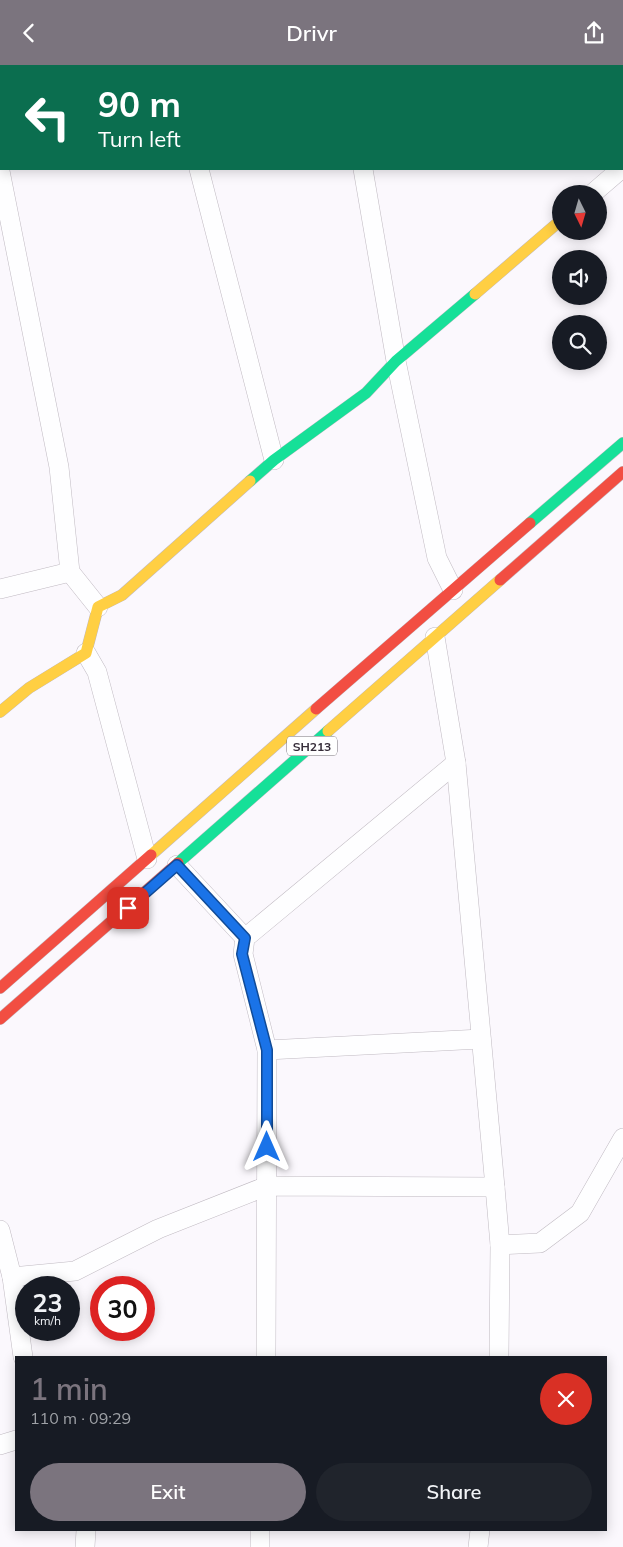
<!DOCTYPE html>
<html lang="en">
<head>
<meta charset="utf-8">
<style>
  :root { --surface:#171b24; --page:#20242c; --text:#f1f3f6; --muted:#9ea1a6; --accent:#7b747e }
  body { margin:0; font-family:Mulish,sans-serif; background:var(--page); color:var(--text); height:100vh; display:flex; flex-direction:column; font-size:19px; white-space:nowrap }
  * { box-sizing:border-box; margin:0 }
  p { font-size:16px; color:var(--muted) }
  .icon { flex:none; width:28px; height:28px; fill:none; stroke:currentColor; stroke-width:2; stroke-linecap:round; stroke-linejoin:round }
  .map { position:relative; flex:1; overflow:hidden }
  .details { position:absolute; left:15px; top:1291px; width:592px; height:175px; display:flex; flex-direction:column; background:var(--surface); border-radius:0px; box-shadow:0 2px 12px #0003 }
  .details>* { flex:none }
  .top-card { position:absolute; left:0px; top:0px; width:624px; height:105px; box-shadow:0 2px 12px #0003; background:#0b6e4f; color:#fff; overflow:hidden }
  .needle { width:32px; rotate:175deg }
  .controls { position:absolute; left:552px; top:120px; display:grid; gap:10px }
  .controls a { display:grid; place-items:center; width:55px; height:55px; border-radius:50%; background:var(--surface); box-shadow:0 2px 12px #0003; font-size:25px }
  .speed { position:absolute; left:15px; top:1211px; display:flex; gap:10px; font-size:25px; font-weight:700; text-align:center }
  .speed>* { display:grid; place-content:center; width:65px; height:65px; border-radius:50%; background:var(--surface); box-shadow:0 2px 12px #0003; line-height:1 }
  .speed small { font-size:12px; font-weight:400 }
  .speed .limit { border:8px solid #d22; background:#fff; color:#111 }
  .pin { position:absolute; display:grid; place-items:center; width:42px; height:42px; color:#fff; margin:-21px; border-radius:10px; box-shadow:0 2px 8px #0006 }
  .me { position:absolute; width:55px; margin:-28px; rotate:0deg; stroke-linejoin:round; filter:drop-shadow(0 0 4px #0008) }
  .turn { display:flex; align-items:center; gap:18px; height:105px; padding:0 15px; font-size:22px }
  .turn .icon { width:65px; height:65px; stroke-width:2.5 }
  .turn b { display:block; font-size:35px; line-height:42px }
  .round { display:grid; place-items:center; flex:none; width:52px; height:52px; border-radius:26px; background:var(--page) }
  .head { display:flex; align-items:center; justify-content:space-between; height:85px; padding:0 15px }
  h1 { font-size:30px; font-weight:600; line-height:38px; color:var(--accent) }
  .cta { display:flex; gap:10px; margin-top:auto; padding:10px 15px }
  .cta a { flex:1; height:58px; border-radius:30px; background:var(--accent); color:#fff; font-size:20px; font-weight:600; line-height:58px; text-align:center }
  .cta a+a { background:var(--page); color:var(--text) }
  header { display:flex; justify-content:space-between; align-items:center; height:65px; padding:0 15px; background:var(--accent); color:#fff; font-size:22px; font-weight:600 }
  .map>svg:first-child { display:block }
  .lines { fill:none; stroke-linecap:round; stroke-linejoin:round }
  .street-casing { stroke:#c0bac2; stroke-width:20 }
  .fast-casing { stroke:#c0bac2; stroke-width:12 }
  .slow-casing { stroke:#c0bac2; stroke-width:12 }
  .jam-casing { stroke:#c0bac2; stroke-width:12 }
  .street { stroke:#fefeff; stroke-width:19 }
  .fast { stroke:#16e098; stroke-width:11 }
  .slow { stroke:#ffcf43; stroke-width:11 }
  .jam { stroke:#f24e42; stroke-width:11 }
  .route-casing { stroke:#114b97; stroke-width:12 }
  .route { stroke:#1a73e8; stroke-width:9 }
  .labels { text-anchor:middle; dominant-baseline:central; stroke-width:4; stroke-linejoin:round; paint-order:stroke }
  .shield { fill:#fff; stroke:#726c74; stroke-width:1 }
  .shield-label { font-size:12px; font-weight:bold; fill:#362d39 }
</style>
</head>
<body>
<header><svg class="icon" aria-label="back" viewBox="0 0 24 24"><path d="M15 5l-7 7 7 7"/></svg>Drivr<svg class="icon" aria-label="share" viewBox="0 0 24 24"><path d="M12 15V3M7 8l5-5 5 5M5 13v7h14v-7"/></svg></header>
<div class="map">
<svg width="623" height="1482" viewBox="0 0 623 1482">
  <rect width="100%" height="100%" fill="#fbf8fd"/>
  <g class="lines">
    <!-- street casing -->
    <g class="street-casing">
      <g id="street">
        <polyline points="172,0 173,1"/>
        <polyline points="345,0 345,1"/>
        <polyline points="199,104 274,395"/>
        <polyline points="363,104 396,296 437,493 453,525"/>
        <polyline points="0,106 59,402 70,507 98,542"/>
        <polyline points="592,129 621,104"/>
        <polyline points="0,524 70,507"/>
        <polyline points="435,572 456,698 495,1122 500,1180 499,1292"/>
        <polyline points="86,588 97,607 147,794"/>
        <polyline points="177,800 245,873"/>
        <polyline points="267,985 481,974"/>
        <polyline points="0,1165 12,1212 23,1292"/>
        <polyline points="500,1180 540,1178 580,1148 623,1073"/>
        <polyline points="12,1212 75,1206 158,1164 267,1121 495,1122"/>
        <polyline points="266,1292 267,985 243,889 245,873 456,698"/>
        <polyline points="0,1380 16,1375"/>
        <polyline points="85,1482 86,1465"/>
        <polyline points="260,1482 260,1465"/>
        <polyline points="478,1482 480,1465"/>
      </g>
    </g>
    <!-- fast casing -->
    <g class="fast-casing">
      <g id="fast">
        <polyline points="250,416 274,395 366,328 396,296 475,229"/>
        <polyline points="530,458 623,378"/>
        <polyline points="178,798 328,666"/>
      </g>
    </g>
    <!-- slow casing -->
    <g class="slow-casing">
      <g id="slow">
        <polyline points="475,229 561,155"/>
        <polyline points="0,647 29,623 86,588 98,542 122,530 250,416"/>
        <polyline points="328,666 500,515"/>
        <polyline points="151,790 316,644"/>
      </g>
    </g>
    <!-- jam casing -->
    <g class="jam-casing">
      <g id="jam">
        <polyline points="500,515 623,407"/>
        <polyline points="316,644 530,458"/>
        <polyline points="0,923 151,790"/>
        <polyline points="0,954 178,798"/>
      </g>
    </g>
    <!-- street -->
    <use href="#street" class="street"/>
    <!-- fast -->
    <use href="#fast" class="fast"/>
    <!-- slow -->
    <use href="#slow" class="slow"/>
    <!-- jam -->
    <use href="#jam" class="jam"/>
  </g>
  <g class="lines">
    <!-- route casing -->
    <g class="route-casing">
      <polyline id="route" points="128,843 177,800 245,873 242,889 267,985 267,1082"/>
    </g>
    <!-- route -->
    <use href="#route" class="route"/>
  </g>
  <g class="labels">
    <!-- shield labels -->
    <rect class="shield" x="287" y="671.5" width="50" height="19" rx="4"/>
    <g class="shield-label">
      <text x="312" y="681">SH213</text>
    </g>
  </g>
</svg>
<div class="controls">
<a><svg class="needle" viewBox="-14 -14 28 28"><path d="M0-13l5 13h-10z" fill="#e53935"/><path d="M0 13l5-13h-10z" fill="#9ea1a6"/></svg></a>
<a><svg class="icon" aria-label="sound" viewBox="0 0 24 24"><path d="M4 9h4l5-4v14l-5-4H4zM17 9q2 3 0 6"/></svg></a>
<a><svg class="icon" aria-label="search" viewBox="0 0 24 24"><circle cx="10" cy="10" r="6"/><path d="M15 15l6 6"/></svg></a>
</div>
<div class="speed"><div>23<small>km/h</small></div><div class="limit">30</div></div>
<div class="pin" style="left:128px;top:843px;background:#d93025"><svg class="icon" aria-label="arrive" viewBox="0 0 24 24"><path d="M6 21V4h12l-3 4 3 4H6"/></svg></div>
<svg class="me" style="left:267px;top:1082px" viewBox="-20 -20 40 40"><path d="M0-17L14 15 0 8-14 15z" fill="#1a73e8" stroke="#fff" stroke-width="4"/></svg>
<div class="top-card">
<div class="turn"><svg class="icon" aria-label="left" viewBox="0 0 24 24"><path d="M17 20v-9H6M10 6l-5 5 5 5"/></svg><div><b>90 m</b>Turn left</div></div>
</div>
<section class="details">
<div class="head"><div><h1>1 min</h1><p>110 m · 09:29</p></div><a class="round" style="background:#d93025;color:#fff"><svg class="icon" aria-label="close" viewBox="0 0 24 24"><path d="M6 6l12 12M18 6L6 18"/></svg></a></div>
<div class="cta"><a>Exit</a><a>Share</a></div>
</section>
</div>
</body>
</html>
